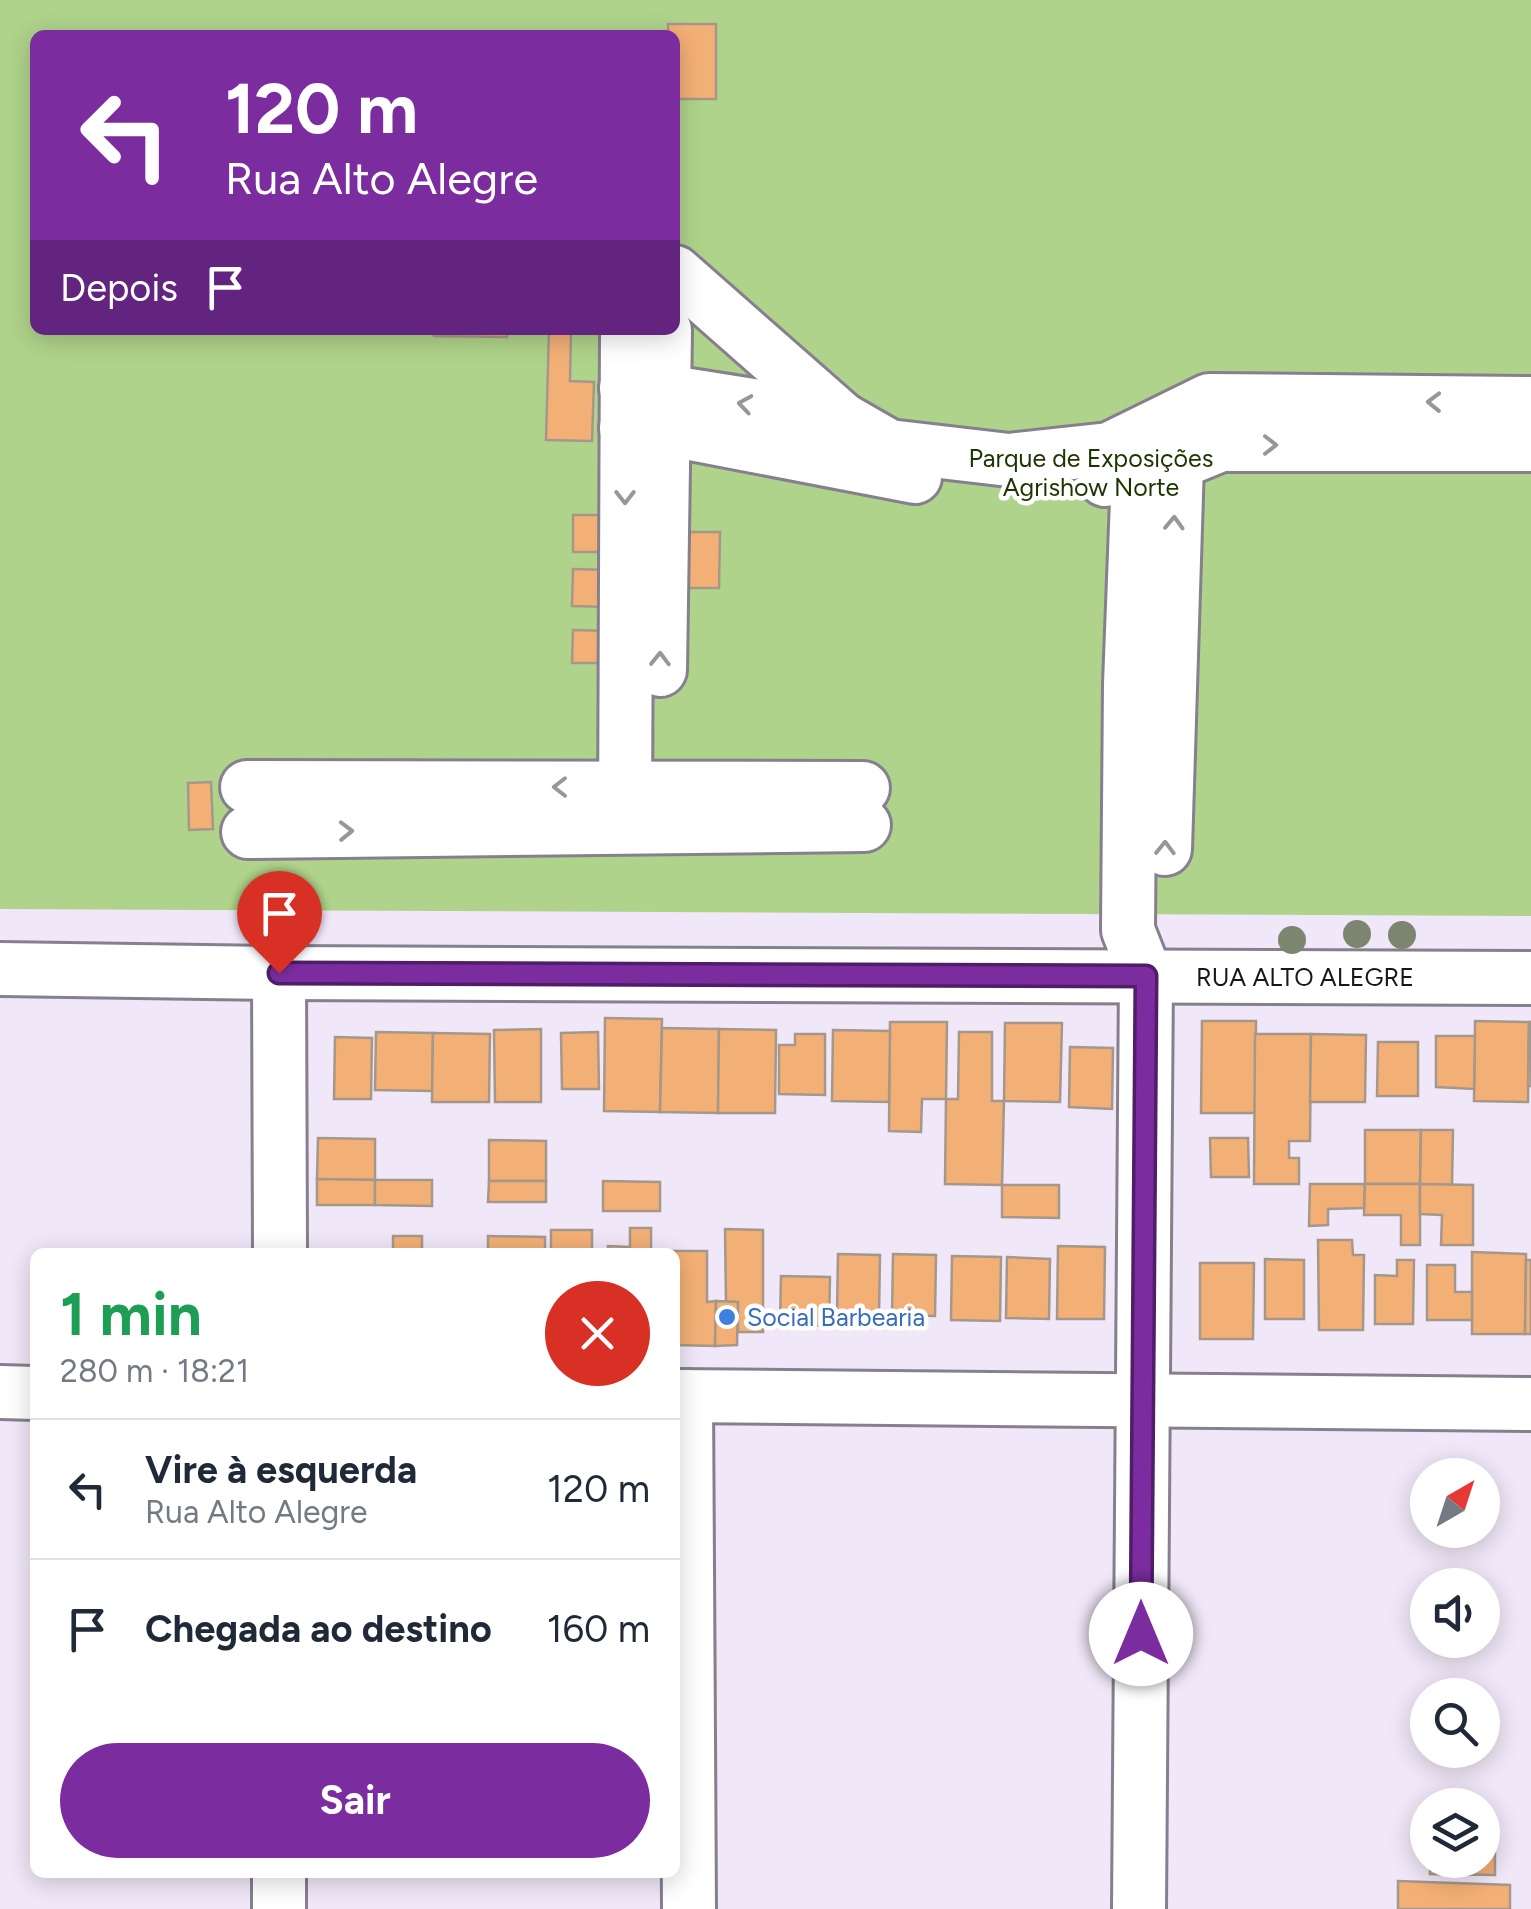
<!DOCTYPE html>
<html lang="pt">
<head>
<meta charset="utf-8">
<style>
  :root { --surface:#fff; --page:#f6f6f7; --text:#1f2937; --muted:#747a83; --line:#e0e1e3; --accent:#7b2d9f }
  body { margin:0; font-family:Figtree,sans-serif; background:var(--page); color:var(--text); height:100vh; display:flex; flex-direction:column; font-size:38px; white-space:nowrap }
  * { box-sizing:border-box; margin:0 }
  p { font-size:32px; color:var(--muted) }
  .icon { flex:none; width:55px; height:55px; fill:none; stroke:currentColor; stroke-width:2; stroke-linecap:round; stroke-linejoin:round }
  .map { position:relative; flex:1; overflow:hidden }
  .details { position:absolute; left:30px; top:1248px; width:650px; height:630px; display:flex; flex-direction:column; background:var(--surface); border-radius:15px; box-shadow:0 5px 25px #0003 }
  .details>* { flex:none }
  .top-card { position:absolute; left:30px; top:30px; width:650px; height:305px; border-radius:15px; box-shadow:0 5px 25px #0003; background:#7b2d9f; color:#fff; overflow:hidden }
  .needle { width:65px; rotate:39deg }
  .buttons { position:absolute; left:1410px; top:1458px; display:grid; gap:20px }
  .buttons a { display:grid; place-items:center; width:90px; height:90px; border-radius:50%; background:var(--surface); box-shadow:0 5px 25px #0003; font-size:50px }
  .pin { position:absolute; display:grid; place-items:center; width:85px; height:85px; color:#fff; margin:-102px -42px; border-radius:50% 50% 50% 0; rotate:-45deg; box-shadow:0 0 10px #0007 }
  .pin .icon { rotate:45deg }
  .me { position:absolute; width:110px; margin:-55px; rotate:0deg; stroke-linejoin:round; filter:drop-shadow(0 0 8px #0008) }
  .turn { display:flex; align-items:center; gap:35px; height:210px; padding:0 30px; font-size:45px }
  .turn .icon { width:130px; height:130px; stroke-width:2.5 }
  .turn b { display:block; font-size:70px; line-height:85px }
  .then { display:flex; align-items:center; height:95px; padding:0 30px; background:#0003; gap:20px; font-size:38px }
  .round { display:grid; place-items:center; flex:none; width:105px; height:105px; border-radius:52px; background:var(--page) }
  .headline { display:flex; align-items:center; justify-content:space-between; height:170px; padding:0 30px }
  h1 { font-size:60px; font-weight:700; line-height:75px; color:#1e9e55 }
  .button { display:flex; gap:20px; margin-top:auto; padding:20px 30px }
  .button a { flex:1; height:115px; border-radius:60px; background:var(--accent); color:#fff; font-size:40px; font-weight:700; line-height:115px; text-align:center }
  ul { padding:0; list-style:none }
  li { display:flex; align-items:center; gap:30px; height:140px; padding:0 30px; border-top:2px solid var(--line) }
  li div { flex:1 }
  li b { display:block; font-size:38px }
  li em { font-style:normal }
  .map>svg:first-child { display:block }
  .green { fill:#afd38a; fill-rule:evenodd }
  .building { fill:#f3b076; stroke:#a6978b; stroke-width:2.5 }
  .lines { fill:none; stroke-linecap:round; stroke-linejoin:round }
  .minor-casing { stroke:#867f8e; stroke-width:58 }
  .minor { stroke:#fff; stroke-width:52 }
  .tree { fill:#7c8570 }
  .oneway { stroke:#979698 }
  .route-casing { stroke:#501d67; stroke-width:25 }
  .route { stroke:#7b2d9f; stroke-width:18 }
  .shop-dot { fill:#3f7fe0; stroke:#fff; stroke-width:4 }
  .labels { text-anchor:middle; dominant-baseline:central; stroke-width:9; stroke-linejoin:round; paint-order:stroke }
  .park-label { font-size:25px; fill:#1e3400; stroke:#fff }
  .street-label { font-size:25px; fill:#18151b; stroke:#fff }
  .shop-label { font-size:25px; fill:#366cbe; stroke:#fff; text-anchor:start }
</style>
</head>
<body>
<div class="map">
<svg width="1531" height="1909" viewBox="0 0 1531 1909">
  <rect width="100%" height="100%" fill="#f0e7f8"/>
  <!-- green -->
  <path class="green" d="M0,0H1531V916L0,909ZM35,35H675V330H35Z"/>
  <!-- building -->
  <g class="building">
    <polygon points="668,24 716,24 716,99 675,99 675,35 668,35"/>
    <polygon points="433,330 507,330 507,337 434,336"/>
    <polygon points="549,330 571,330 570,381 594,382 592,441 546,440"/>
    <rect x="573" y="515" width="37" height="37"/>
    <polygon points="677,532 720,532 719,588 677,588"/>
    <polygon points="573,569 610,570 609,607 572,606"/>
    <polygon points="573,630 609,631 609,663 572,663"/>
    <polygon points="211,782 213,829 189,830 188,783"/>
    <polygon points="605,1018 662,1019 660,1112 604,1111"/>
    <polygon points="1202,1021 1256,1021 1255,1113 1201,1113"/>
    <polygon points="1475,1021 1529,1022 1528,1102 1474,1101"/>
    <polygon points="890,1022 947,1022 946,1099 922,1099 921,1132 889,1131"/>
    <polygon points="1529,1022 1531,1022 1531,1086 1528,1086"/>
    <polygon points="1005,1023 1062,1023 1060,1102 1004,1101"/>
    <polygon points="662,1028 719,1029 718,1113 660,1112"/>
    <polygon points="541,1029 541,1102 495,1102 494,1030"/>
    <polygon points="719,1029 776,1030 775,1113 718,1113"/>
    <polygon points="833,1030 890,1031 889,1102 832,1101"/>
    <polygon points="376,1032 433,1033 432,1091 375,1090"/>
    <polygon points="598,1032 599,1089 562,1089 561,1033"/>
    <polygon points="959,1032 992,1032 992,1101 1004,1101 1002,1185 945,1184 946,1099 958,1099"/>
    <polygon points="433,1033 490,1034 489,1102 432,1102"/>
    <polygon points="795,1034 825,1034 825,1095 779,1094 779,1045 795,1045"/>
    <polygon points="1255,1034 1311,1034 1310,1141 1289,1141 1289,1158 1299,1158 1299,1184 1254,1184"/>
    <polygon points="1311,1034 1366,1035 1365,1102 1310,1102"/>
    <polygon points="1436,1036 1475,1036 1474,1089 1436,1087"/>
    <polygon points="335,1037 372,1038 371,1099 334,1099"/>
    <polygon points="1378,1042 1418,1042 1418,1096 1377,1096"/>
    <polygon points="1070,1047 1113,1048 1112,1109 1069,1107"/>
    <polygon points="1365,1130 1421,1130 1420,1184 1365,1184"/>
    <polygon points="1421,1130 1453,1130 1452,1185 1420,1184"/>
    <polygon points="318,1138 375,1139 375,1180 317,1179"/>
    <polygon points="1210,1138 1248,1138 1249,1177 1211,1177"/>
    <polygon points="489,1140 546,1141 546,1181 489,1181"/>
    <polygon points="317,1179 375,1180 375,1205 317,1205"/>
    <polygon points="375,1180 432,1180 432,1206 375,1205"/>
    <polygon points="489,1181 546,1181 546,1202 488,1202"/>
    <polygon points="603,1181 660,1182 660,1211 603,1211"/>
    <polygon points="1310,1184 1365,1184 1364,1208 1328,1209 1328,1225 1309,1226"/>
    <polygon points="1365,1184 1420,1184 1420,1245 1401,1245 1401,1215 1364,1215"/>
    <polygon points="1420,1184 1473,1185 1473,1245 1441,1245 1442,1215 1420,1214"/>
    <polygon points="1002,1185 1059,1185 1059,1218 1002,1217"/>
    <polygon points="630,1228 651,1228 651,1252 608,1252 608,1246 630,1247"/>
    <polygon points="725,1229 763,1230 763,1332 738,1332 738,1302 726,1302"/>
    <rect x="551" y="1230" width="41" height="22"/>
    <rect x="393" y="1236" width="29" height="16"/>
    <polygon points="488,1236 545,1237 545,1252 488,1252"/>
    <polygon points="1318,1240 1352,1240 1353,1255 1364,1255 1363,1330 1319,1330"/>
    <polygon points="1058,1246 1105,1247 1104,1319 1057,1319"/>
    <polygon points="670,1251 707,1251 707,1302 716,1301 715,1346 675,1345 675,1252"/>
    <polygon points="1472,1252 1526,1254 1525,1334 1472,1334"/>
    <polygon points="838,1254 880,1255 879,1315 837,1315"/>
    <polygon points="893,1254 936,1255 935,1316 892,1315"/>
    <polygon points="952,1256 1001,1257 1000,1321 951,1320"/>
    <polygon points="1007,1257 1050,1259 1049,1319 1006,1318"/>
    <polygon points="1265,1259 1304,1260 1304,1319 1265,1319"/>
    <polygon points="1397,1260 1414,1260 1413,1324 1375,1324 1375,1275 1397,1276"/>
    <polygon points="1526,1260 1531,1260 1531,1334 1525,1334"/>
    <polygon points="1200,1263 1254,1263 1253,1339 1200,1339"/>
    <polygon points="1427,1265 1455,1265 1455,1292 1472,1292 1472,1320 1427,1320"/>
    <polygon points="781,1276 830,1277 829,1326 780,1324"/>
    <polygon points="716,1301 738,1302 737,1345 715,1346"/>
    <polygon points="1482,1845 1495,1845 1495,1875 1430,1874 1430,1860 1482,1860"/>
    <polygon points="1398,1881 1510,1885 1510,1909 1398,1909"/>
  </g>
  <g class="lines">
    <!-- minor casing -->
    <g class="minor-casing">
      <g id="minor">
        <polyline points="675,272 841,418"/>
        <polyline points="626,388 664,391 842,419 889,446 1009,460 1109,449 1209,400 1531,403"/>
        <polyline points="626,428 665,429 915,477"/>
        <polyline points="1159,437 1177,463 1165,849"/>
        <polyline points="1127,441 1138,473 1130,684 1128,930 1146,976 1139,1909"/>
        <polyline points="1105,480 1177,463 1221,445 1531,445"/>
        <polyline points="660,670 665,330"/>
        <polyline points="247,787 863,788"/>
        <polyline points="625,823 627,330"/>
        <polyline points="248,832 864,825"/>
        <polyline points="0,969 279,973 1531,978"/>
        <polyline points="279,973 280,1252"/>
        <polyline points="0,1392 35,1393"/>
        <polyline points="675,1396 1531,1404"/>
        <polyline points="686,1396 689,1909"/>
        <polyline points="279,1909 279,1872"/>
      </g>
    </g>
    <!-- minor -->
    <use href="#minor" class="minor"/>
  </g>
  <!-- trees -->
  <g class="tree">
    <circle cx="1357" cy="934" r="14"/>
    <circle cx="1402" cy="935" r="14"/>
    <circle cx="1292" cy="940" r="14"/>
  </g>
  <!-- one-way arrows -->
  <defs><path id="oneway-chevron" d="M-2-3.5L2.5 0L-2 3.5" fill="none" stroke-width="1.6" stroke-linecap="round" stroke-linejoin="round" transform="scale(2.5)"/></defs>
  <g class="oneway">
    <use href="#oneway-chevron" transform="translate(1434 402) rotate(-179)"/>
    <use href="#oneway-chevron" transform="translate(745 404) rotate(-171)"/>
    <use href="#oneway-chevron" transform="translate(1270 445)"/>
    <use href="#oneway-chevron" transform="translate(625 497) rotate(90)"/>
    <use href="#oneway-chevron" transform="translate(1174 523) rotate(-88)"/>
    <use href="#oneway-chevron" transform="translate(660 659) rotate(-89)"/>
    <use href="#oneway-chevron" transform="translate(560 787) rotate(-180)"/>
    <use href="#oneway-chevron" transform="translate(346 831) rotate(-1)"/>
    <use href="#oneway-chevron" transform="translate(1165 848) rotate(-89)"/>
  </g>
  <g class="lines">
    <!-- route casing -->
    <g class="route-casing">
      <polyline id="route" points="279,973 1146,976 1141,1634"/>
    </g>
    <!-- route -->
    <use href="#route" class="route"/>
  </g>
  <!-- markers -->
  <circle class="shop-dot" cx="727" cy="1317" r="10"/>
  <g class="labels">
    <!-- park labels -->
    <g class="park-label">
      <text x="1091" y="458">Parque de Exposições<tspan x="1091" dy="29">Agrishow Norte</tspan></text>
    </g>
    <!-- street labels -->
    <g class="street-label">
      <text x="1305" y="977">RUA ALTO ALEGRE</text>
    </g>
    <!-- shop labels -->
    <g class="shop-label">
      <text x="747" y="1317">Social Barbearia</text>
    </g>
  </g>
</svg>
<div class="buttons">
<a><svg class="needle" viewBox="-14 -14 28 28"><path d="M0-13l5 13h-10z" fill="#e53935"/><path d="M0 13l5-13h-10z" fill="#747a83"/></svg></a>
<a><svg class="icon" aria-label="sound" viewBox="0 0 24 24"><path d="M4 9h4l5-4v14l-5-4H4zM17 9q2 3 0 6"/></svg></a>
<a><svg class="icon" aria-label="search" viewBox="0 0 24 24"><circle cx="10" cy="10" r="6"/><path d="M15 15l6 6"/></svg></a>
<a><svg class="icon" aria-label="layers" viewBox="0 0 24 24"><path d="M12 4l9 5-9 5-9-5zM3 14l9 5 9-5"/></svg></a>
</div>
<div class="pin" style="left:279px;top:973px;background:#d93025"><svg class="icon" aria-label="arrive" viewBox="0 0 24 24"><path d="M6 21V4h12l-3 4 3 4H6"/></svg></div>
<svg class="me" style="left:1141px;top:1634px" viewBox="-20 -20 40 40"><circle r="19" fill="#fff"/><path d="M0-13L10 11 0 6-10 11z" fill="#7b2d9f"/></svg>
<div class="top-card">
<div class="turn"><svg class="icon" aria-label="left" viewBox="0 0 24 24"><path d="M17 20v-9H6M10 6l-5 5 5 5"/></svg><div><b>120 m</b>Rua Alto Alegre</div></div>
<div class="then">Depois<svg class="icon" aria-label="arrive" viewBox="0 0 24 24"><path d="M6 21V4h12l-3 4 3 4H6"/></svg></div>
</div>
<section class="details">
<div class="headline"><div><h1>1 min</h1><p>280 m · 18:21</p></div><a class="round" style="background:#d93025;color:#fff"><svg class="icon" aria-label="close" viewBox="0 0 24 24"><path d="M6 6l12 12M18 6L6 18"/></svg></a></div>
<ul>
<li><svg class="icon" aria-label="left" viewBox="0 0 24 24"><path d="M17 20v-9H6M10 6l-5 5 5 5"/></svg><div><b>Vire à esquerda</b><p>Rua Alto Alegre</p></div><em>120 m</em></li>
<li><svg class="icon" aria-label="arrive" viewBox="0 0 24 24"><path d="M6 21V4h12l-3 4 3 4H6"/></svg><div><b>Chegada ao destino</b></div><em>160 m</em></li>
</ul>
<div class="button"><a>Sair</a></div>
</section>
</div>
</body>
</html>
